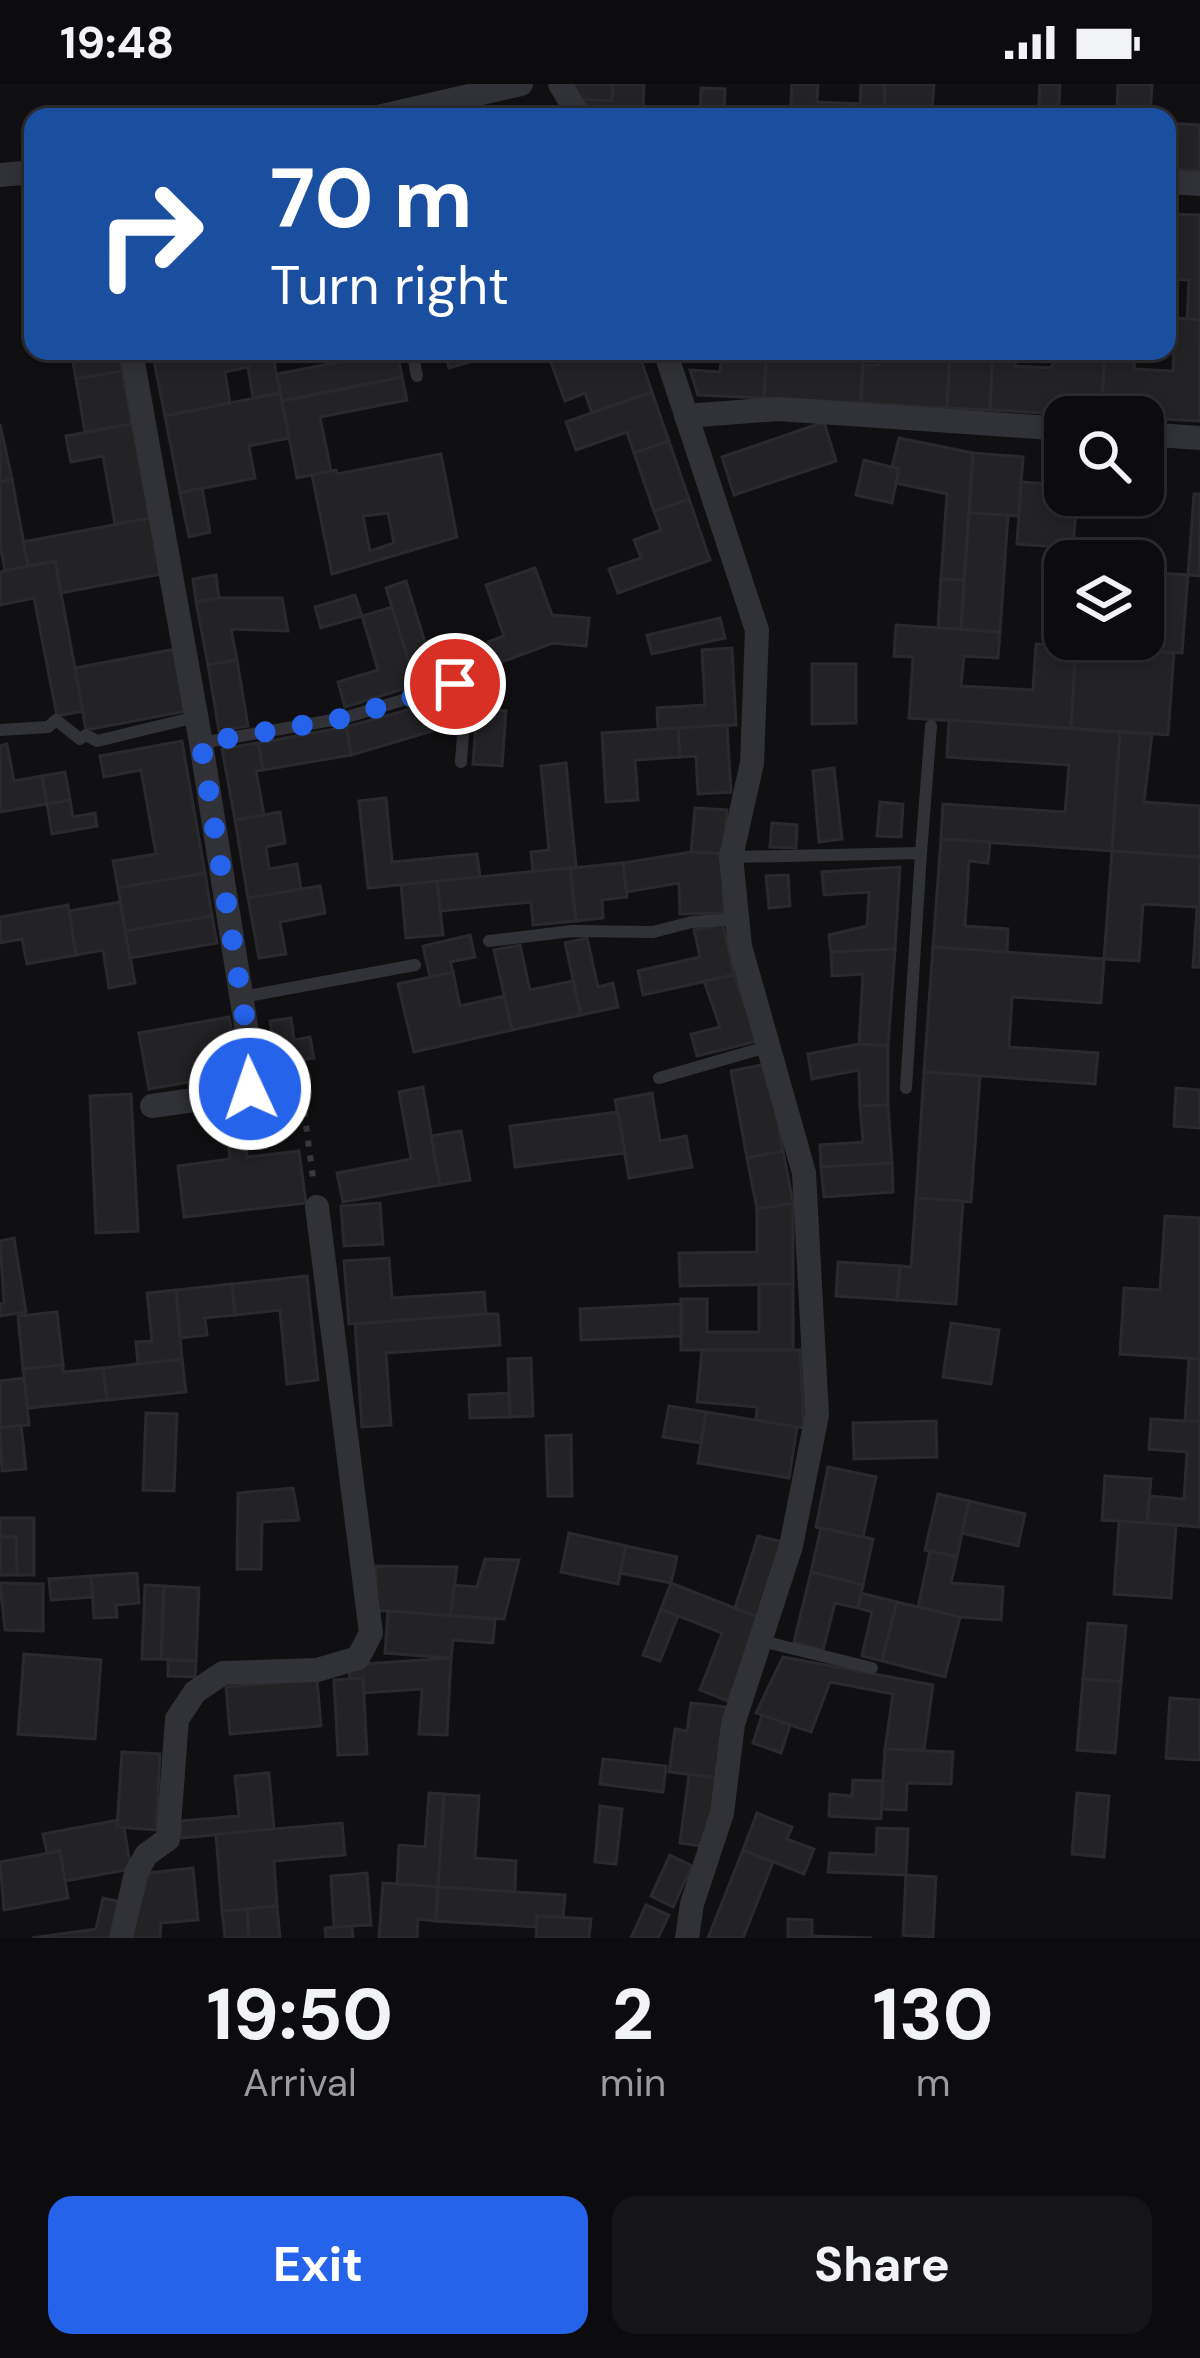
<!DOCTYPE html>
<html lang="en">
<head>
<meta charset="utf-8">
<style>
  :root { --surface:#0c0c0e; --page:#151517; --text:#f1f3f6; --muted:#9a9b9e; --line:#2c2c2e; --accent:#2563eb }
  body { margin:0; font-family:"DM Sans",sans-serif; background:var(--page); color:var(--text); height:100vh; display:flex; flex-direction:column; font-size:45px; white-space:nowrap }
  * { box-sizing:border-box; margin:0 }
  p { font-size:39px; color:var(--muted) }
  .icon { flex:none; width:66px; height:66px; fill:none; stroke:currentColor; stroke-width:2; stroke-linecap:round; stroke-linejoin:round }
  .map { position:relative; height:1854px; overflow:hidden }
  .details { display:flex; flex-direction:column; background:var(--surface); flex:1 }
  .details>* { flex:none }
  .banner { position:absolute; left:24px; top:24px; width:1152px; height:252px; border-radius:24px; box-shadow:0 6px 18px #0003,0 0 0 3px var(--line); background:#1a4fa0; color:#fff; overflow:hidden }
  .tools { position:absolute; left:1044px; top:312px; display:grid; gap:24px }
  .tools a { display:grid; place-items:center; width:120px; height:120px; border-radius:24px; background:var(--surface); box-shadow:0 6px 18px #0003,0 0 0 3px var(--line); font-size:60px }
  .pin { position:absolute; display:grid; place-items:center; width:102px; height:102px; color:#fff; margin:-51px; border:6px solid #fff; border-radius:50%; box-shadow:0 3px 12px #0007 }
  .me { position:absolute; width:132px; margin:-66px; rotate:357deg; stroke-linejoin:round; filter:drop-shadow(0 0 9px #0008) }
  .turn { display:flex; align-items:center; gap:42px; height:252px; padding:0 48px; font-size:54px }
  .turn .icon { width:156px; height:156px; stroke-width:2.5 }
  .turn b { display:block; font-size:84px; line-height:102px }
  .eta { display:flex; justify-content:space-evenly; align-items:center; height:204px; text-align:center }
  .eta b { font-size:72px; font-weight:800; line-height:84px }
  .cta { display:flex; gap:24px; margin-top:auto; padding:24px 48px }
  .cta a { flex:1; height:138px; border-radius:24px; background:var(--accent); color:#fff; font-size:48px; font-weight:800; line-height:138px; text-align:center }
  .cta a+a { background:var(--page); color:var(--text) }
  .status { display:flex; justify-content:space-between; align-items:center; height:84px; padding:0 60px; background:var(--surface); direction:ltr }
  .status svg { height:33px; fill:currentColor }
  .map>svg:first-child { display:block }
  .building { fill:#232326; stroke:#2a2a2e; stroke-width:3; fill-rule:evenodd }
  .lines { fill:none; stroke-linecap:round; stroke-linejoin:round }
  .path { stroke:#37393e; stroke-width:6; stroke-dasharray:6 9; stroke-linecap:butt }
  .service { stroke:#313237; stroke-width:12 }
  .minor { stroke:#313237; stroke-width:24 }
  .route { stroke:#2563eb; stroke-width:21; stroke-dasharray:0 37.8 }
</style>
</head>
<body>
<div class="status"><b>19:48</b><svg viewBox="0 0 49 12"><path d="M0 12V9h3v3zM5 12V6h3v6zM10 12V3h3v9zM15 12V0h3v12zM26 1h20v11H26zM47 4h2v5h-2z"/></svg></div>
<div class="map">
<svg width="1200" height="1854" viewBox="0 0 1200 1854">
  <rect width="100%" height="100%" fill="#101012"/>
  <!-- building -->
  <g class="building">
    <polygon points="569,0 613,0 612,17 580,15"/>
    <polygon points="613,0 644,0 643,27 700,29 700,33 588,33 580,15 612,17"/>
    <polygon points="792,0 818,0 817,18 860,20 861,0 885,0 884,33 790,33"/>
    <polygon points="885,0 934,0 932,26 972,29 971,33 884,33"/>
    <polygon points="1040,0 1060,0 1058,33 1038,33"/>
    <polygon points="1118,0 1152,0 1150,33 1058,33 1059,26 1117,29"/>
    <polygon points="701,4 725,5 724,32 747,33 700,33"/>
    <polygon points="539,23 544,33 494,33"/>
    <polygon points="1167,39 1200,41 1200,87 1167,85"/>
    <polygon points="1167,130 1200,131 1200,236 1187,235 1189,196 1167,195"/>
    <polygon points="1175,234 1200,236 1200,337 1101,332 1105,267 1135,267 1134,285 1173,287"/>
    <polygon points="71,267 119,267 122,287 76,295"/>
    <polygon points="152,267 272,267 280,309 253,314 248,283 225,288 230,319 165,332"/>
    <polygon points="344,267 397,267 402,293 282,317 277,290 345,277"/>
    <polygon points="445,267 468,267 470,278 449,284"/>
    <polygon points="547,267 638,267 652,308 592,329 585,309 565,317"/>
    <polygon points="722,267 767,267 764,314 698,311 690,286 720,288"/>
    <polygon points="767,267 863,267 861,319 764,314"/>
    <polygon points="880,267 950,267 947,324 861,319 863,281 879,281"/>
    <polygon points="950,267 993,267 990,326 947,324"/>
    <polygon points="993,267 1016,267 1015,282 1050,284 1064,267 1105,267 1101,332 990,326"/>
    <polygon points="122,287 132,340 85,348 76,295"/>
    <polygon points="402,293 407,316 320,333 331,387 297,394 282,317"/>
    <polygon points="652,308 669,357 634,369 627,348 576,366 566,338"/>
    <polygon points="280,309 289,354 249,362 255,394 180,409 165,332"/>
    <polygon points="824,338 836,377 734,411 722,373"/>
    <polygon points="0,340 12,395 0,398"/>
    <polygon points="132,340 150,434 115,440 103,372 71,378 66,352"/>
    <polygon points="899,354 973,369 964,496 941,495 947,410 896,399 899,385 892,383"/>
    <polygon points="669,357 689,415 654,427 634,369"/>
    <polygon points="973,369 1023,373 1019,432 969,429"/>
    <path d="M441,370L457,453L332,490L312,391L336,386L337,390ZM388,429L394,459L370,467L363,432Z"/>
    <polygon points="864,376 899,385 892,419 856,411"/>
    <polygon points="12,395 28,482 5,487 0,460 0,398"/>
    <polygon points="1021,398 1065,401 1065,411 1077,411 1073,464 1017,460"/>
    <polygon points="202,404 210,448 189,453 180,409"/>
    <polygon points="1194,410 1200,410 1200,492 1188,491"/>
    <polygon points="689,415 710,476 618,509 609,485 641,474 634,456 661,446 654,427"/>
    <polygon points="969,429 1008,431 1000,548 961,545"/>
    <polygon points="150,434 161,490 61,509 55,477 28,482 23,458"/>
    <polygon points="55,477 83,627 57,632 34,514 0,521 0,488"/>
    <polygon points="535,484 552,531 589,534 586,562 553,559 496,580 488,558 504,552 486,501"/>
    <polygon points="1143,488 1188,491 1182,569 1126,566 1126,555 1143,555"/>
    <polygon points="216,491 219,514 196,518 193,495"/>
    <polygon points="941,495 964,496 961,545 938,544"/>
    <polygon points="406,497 436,594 416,601 386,504"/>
    <polygon points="355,511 362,532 321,544 315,523"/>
    <polygon points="219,514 282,514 288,547 231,545 237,576 208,581 196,518"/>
    <polygon points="392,523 416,601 345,623 338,598 378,586 362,532"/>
    <polygon points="720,534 725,554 652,570 647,551"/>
    <polygon points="896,541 1000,548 998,574 964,572 961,602 1033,606 1036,560 1076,562 1071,644 909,634 913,573 894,572"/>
    <polygon points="1076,562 1174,569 1168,651 1071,644"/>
    <polygon points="732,564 736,641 658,645 657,624 705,621 702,566"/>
    <polygon points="175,565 186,627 86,646 75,584"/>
    <polygon points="237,576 248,642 219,647 208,581"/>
    <polygon points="812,580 856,580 856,639 812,640"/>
    <polygon points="432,619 439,645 351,671 346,643"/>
    <polygon points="477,625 506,627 502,682 473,680"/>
    <polygon points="949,636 1120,648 1112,767 941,755 943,720 1065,728 1069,681 947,673"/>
    <polygon points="727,641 731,708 698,710 696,672 680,673 678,644"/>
    <polygon points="346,643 351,671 263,686 258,659"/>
    <polygon points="678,644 680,673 635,676 638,716 606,718 602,649"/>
    <polygon points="1120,648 1152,650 1144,718 1200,722 1200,773 1112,767"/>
    <polygon points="182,657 205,789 118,804 113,777 156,770 141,686 104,693 100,672"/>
    <polygon points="258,659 263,686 256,687 264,731 235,736 222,665"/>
    <polygon points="7,660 14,697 42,692 47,720 0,728 0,662"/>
    <polygon points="566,679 576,783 533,788 531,768 549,766 541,682"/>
    <polygon points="834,684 842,755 819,758 813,687"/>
    <polygon points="65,688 70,716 47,720 42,692"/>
    <polygon points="386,714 392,778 477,770 480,793 368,804 359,717"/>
    <polygon points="70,716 73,733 95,729 97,742 52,750 47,720"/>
    <polygon points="880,718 903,720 901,753 877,752"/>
    <polygon points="695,724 727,726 723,770 691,768"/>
    <polygon points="280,728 285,759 266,763 269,785 297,780 301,805 248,814 235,736"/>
    <polygon points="772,739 797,741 796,764 770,763"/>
    <polygon points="941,755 990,758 988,779 969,777 965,842 1008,845 1007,868 933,863"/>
    <polygon points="1112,767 1200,773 1200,883 1193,883 1197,823 1143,820 1139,877 1104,875"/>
    <polygon points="691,768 723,770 724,829 680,830 679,799 626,808 623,779"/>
    <polygon points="623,779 627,813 602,816 603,834 576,837 570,784"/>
    <polygon points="900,783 895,865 831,868 829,851 867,842 869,808 824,811 822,788"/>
    <polygon points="570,784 576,837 533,841 531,818 440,827 437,797"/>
    <polygon points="205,789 212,832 125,847 118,804"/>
    <polygon points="788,791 790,822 769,824 766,792"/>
    <polygon points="437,797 443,851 406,854 401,801"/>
    <polygon points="320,802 325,829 280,838 286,870 259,874 248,814"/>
    <polygon points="120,818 135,899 109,904 103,866 76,871 69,827"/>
    <polygon points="68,821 76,871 27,880 22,855 0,859 0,833"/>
    <polygon points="212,832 217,859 130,874 125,847"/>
    <polygon points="723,840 734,891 643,911 638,887 700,873 694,846"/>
    <polygon points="470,851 475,873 450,878 453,888 430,893 423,862"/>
    <polygon points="587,854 598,903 613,899 618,923 581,931 565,859"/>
    <polygon points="520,861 530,906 573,897 581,931 512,946 494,866"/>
    <polygon points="933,863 1104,875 1101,919 1012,913 1009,963 1098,969 1095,1000 924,988"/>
    <polygon points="895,865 888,962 859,960 863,890 832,892 831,868"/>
    <polygon points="453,888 460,922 504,912 512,946 414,968 398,900"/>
    <polygon points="734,891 758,957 697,972 691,950 720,943 704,897"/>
    <polygon points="229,933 240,989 149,1005 139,949"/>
    <polygon points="291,934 294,956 310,953 314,974 277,980 270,937"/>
    <polygon points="859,960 888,962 888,1021 860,1022 859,986 812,995 808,970"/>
    <polygon points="767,980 783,1067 747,1074 731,987"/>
    <polygon points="924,988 980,992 971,1118 916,1114"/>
    <polygon points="423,1003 440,1101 343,1118 337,1089 411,1075 399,1008"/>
    <polygon points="1176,1004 1200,1006 1200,1044 1174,1042"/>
    <polygon points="652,1009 660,1057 686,1052 692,1083 629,1094 615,1016"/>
    <polygon points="131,1010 138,1147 96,1149 90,1012"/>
    <polygon points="888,1021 892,1079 821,1083 820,1061 863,1058 860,1022"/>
    <polygon points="618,1028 625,1069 515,1083 510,1042"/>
    <polygon points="461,1047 470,1096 440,1101 431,1052"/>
    <polygon points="244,1053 247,1073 299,1067 306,1119 184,1133 178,1082 230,1075 228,1055"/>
    <polygon points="783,1067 793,1119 757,1125 747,1074"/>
    <polygon points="892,1079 893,1108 824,1113 821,1083"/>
    <polygon points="916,1114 963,1117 956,1220 897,1216 900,1182 911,1183"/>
    <polygon points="380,1119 383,1160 344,1162 341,1122"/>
    <polygon points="793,1119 793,1200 680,1202 679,1169 757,1168 757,1125"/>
    <polygon points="1165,1132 1200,1134 1200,1275 1120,1270 1124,1204 1160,1206"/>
    <polygon points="14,1154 26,1228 0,1232 0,1220 4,1219 0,1157"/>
    <polygon points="389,1174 392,1214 484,1208 486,1230 349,1240 344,1177"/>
    <polygon points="838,1178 900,1182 897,1216 836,1212"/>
    <polygon points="307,1192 318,1296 287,1300 280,1226 235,1231 232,1200"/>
    <polygon points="232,1200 235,1231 205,1234 207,1251 180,1254 176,1206"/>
    <polygon points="759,1200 793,1200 793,1266 681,1266 681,1215 707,1215 707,1248 759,1248"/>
    <polygon points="176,1206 182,1275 138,1280 136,1258 152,1257 147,1209"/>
    <polygon points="681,1220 681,1252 581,1256 580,1225"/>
    <polygon points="57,1228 63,1281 23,1285 18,1232"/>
    <polygon points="486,1230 498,1230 500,1261 386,1269 391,1341 362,1343 355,1240"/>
    <polygon points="951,1239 999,1246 991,1300 943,1293"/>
    <polygon points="702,1266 800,1266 804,1344 756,1336 757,1323 697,1318"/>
    <polygon points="531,1274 533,1332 510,1333 508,1275"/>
    <polygon points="1189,1274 1200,1275 1200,1338 1185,1337"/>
    <polygon points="182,1275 186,1308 107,1316 103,1284"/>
    <polygon points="63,1281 63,1288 103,1284 107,1316 28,1324 23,1285"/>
    <polygon points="24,1294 29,1341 0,1344 0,1297"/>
    <polygon points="509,1309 510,1333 470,1334 469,1311"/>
    <polygon points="669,1322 706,1328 701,1359 663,1353"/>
    <polygon points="706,1328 797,1343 789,1394 698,1379"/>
    <polygon points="146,1329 177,1330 174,1407 143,1406"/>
    <polygon points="1151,1335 1200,1338 1200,1443 1147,1439 1149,1412 1184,1415 1187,1368 1149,1365"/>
    <polygon points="936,1337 937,1373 854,1375 853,1339"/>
    <polygon points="21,1341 26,1385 2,1387 0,1344"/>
    <polygon points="571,1351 572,1412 548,1412 546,1352"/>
    <polygon points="828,1383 876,1393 863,1453 816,1443"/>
    <polygon points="1105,1392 1151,1395 1147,1439 1102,1436"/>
    <polygon points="293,1404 299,1436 262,1438 261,1485 237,1485 238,1409"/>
    <polygon points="938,1410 969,1417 957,1473 925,1466"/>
    <polygon points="969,1417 1025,1430 1018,1462 962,1449"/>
    <polygon points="0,1434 34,1434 34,1491 17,1491 16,1453 0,1453"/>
    <polygon points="1119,1437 1176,1441 1171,1514 1114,1510"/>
    <polygon points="821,1444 873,1455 863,1501 811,1488"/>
    <polygon points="569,1449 626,1462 618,1500 561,1488"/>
    <polygon points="758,1452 783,1458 760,1534 735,1524"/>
    <polygon points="0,1453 16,1453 17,1491 0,1491"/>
    <polygon points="626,1462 677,1473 671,1499 620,1489"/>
    <polygon points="930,1467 957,1473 951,1499 1003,1503 1001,1536 960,1533 918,1523"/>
    <polygon points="485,1475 519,1476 504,1535 450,1532 454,1501 477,1503"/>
    <polygon points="376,1482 457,1483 450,1532 375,1526"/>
    <polygon points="811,1488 863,1501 858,1524 835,1519 823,1566 794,1558"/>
    <polygon points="137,1489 139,1519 116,1521 117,1533 94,1534 91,1492"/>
    <polygon points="91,1492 93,1513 51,1516 49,1495"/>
    <polygon points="0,1499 43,1500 43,1547 5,1546"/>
    <polygon points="671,1499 760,1534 728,1617 700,1606 722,1549 661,1525"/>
    <polygon points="145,1501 164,1502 161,1575 142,1575"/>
    <polygon points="164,1502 199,1504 196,1577 161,1575"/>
    <polygon points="861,1509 897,1518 882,1577 862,1572 872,1528 858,1524"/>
    <polygon points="897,1518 960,1533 945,1593 882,1577"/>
    <polygon points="661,1525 678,1532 660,1577 643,1571"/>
    <polygon points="388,1527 495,1535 493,1559 453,1556 451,1574 385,1569"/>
    <polygon points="1088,1539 1126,1542 1121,1598 1083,1595"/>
    <polygon points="24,1570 101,1576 95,1655 18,1650"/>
    <polygon points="783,1573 933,1601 924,1666 885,1665 893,1610 830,1598 811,1648 756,1629"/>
    <polygon points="451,1574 447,1651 419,1650 422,1605 363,1609 363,1594 350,1595 349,1581"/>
    <polygon points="168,1576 196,1577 195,1593 168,1592"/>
    <polygon points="363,1594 367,1670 338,1671 334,1596"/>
    <polygon points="317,1595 321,1642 230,1650 226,1603"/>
    <polygon points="1083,1595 1121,1598 1115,1669 1077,1666"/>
    <polygon points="1170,1614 1200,1616 1200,1676 1166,1674"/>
    <polygon points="691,1619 727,1623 717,1694 669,1688 675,1645 687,1647"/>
    <polygon points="762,1631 790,1641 781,1669 753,1659"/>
    <polygon points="885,1665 953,1668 951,1700 907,1699 906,1726 881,1725"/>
    <polygon points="122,1668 160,1670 156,1746 117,1743"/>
    <polygon points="603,1675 666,1682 663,1708 600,1700"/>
    <polygon points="269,1689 274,1745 181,1754 180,1737 239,1732 235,1692"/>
    <polygon points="689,1690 717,1694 708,1763 680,1759"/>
    <polygon points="853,1696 883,1697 881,1735 829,1732 830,1710 852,1712"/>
    <polygon points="429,1709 444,1710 438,1803 397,1800 399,1761 425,1763"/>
    <polygon points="1077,1709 1109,1712 1104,1773 1072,1770"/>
    <polygon points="444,1710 479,1712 475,1774 516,1777 515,1808 438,1803"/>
    <polygon points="600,1722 622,1725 616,1780 595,1778"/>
    <polygon points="757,1729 792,1743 787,1755 814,1765 804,1790 743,1766"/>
    <polygon points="118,1736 117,1743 124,1744 131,1785 65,1797 60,1767 47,1769 43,1750"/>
    <polygon points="342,1739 345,1771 274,1777 277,1822 222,1827 216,1750"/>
    <polygon points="877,1744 908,1745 906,1791 828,1788 830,1769 876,1771"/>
    <polygon points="743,1766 773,1778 743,1854 708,1854"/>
    <polygon points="60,1767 68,1814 4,1826 0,1778"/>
    <polygon points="670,1771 692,1782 673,1823 651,1812"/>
    <polygon points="193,1784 198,1836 161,1839 160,1854 130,1854 149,1789"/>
    <polygon points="367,1789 371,1841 334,1843 331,1792"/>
    <polygon points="906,1791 936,1793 933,1853 903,1851"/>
    <polygon points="383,1799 438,1803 436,1837 418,1835 417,1854 379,1854"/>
    <polygon points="438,1803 565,1811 563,1833 537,1832 536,1843 436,1837"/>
    <polygon points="103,1814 125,1819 117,1854 32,1854 96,1845"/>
    <polygon points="646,1821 669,1831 658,1854 631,1854"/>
    <polygon points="277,1822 280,1854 249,1854 247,1825"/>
    <polygon points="247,1825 249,1854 225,1854 222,1827"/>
    <polygon points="537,1832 591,1835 589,1854 536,1854"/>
    <polygon points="788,1835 812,1836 812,1852 872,1854 788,1854"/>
    <polygon points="352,1842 353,1854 326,1854 325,1844"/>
  </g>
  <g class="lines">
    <!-- path -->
    <polyline class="path" points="281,995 301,1004 314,1101"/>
    <!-- service -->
    <g class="service">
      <polyline points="412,267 417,292"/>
      <polyline points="0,646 48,643 56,636 80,655 86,651 97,657 196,633"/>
      <polyline points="201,659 344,634 455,600 466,609 461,678"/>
      <polyline points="921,769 931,642"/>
      <polyline points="733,773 921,769 906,1004"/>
      <polyline points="489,857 572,847 653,848 692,838 737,835"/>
      <polyline points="242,913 415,881"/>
      <polyline points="659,994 770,962"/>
      <polyline points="762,1557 872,1584"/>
    </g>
    <!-- minor -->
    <g class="minor">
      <polyline points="560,0 580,33"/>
      <polyline points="378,33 521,0"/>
      <polyline points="0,91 33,88"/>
      <polyline points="1167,98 1200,100"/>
      <polyline points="131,267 201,659 254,992 250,1005 243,1009 152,1022"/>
      <polyline points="665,267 757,546 752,679 731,773 740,862 804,1089 817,1331 791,1462 733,1640 722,1729 692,1820 687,1854"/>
      <polyline points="686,332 778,325 1065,345"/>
      <polyline points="1143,350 1200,354"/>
      <polyline points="121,1854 136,1789 146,1771 168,1755 177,1635 195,1608 223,1589 317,1586 358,1574 371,1549 317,1123"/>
    </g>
  </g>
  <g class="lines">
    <!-- route -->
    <polyline class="route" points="250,1005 254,992 201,659 344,634 455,600"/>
  </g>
</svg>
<div class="tools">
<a><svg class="icon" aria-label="search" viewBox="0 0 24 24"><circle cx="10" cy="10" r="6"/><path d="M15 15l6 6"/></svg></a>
<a><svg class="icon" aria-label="layers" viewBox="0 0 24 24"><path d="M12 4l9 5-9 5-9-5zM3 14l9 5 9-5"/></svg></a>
</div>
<div class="pin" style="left:455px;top:600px;background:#d93025"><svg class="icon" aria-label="arrive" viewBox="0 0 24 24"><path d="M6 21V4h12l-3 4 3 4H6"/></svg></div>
<svg class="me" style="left:250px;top:1005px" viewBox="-20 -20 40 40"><circle r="17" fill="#2563eb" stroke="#fff" stroke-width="3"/><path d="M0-11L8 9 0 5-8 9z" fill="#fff"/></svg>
<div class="banner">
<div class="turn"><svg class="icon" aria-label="right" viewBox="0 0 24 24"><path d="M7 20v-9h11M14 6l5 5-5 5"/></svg><div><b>70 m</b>Turn right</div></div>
</div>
</div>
<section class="details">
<div class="eta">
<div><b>19:50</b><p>Arrival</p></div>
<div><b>2</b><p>min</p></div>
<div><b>130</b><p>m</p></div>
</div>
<div class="cta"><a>Exit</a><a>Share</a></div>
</section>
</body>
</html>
